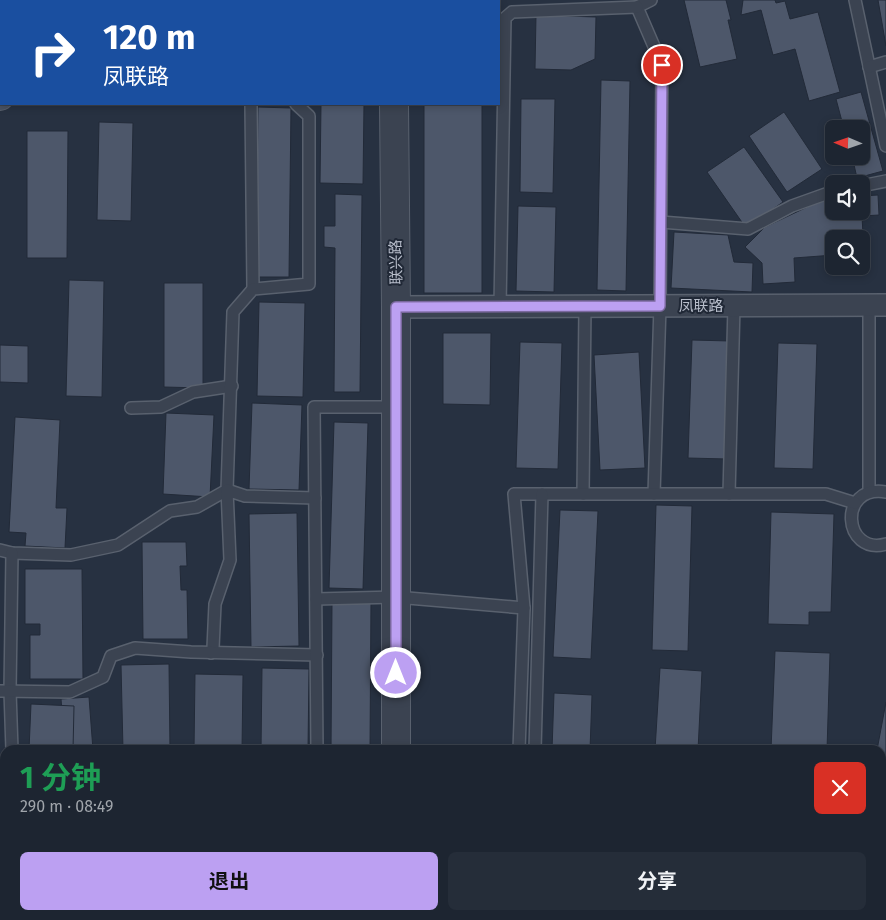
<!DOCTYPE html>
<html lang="zh">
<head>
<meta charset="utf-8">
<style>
  :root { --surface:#1d2531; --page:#252d39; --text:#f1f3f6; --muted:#a0a5ab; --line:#3b424d; --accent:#bca0f2 }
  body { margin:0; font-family:"Fira Sans","Noto Sans SC",sans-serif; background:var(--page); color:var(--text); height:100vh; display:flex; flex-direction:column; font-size:19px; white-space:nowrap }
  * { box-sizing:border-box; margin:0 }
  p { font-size:16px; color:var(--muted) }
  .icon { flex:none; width:28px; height:28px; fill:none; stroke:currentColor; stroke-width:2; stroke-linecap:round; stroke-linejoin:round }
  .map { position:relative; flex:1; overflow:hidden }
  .drawer { position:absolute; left:0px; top:745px; width:886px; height:175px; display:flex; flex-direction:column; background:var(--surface); border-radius:15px 15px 0 0; box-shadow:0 2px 8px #0003,0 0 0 1px var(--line) }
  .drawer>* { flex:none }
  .banner { position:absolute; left:0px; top:0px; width:500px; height:105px; box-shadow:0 2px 8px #0003,0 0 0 1px var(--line); background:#1a4fa0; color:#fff; overflow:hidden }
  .needle { width:32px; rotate:272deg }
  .buttons { position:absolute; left:825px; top:120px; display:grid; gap:10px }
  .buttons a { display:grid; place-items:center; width:45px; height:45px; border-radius:8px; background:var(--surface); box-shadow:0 2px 8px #0003,0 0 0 1px var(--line); font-size:25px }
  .pin { position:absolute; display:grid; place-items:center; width:42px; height:42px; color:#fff; margin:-21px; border:2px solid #fff; border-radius:50%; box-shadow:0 1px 5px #0007 }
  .me { position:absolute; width:55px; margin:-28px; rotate:0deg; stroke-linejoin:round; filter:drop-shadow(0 0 4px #0008) }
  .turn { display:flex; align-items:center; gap:18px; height:105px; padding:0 20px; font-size:22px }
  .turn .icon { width:65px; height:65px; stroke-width:2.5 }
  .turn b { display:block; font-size:35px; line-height:42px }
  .round { display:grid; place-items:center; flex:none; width:52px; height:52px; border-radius:8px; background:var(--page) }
  .head { display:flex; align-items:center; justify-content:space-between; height:85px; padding:0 20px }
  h1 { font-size:30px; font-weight:700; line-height:38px; color:#1e9e55 }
  .button { display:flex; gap:10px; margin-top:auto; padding:10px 20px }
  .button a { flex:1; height:58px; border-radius:8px; background:var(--accent); color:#111; font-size:20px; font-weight:700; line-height:58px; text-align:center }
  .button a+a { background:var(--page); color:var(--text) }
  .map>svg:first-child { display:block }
  .building { fill:#4d576a; stroke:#222a38 }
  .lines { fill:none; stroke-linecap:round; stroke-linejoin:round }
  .service-casing { stroke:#59616e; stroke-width:14 }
  .minor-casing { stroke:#59616e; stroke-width:24 }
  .tertiary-casing { stroke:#59616e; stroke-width:30 }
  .secondary-casing { stroke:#59616e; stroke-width:30 }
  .service { stroke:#3b4351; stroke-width:11 }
  .minor { stroke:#3b4351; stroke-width:21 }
  .tertiary { stroke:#3b4351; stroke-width:28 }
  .secondary { stroke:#495263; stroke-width:28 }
  .route-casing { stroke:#7a689d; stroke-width:12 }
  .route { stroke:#bca0f2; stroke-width:9 }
  .labels { text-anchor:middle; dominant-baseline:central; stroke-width:4; stroke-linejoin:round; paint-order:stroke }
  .street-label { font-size:15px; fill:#b8becb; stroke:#202836 }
</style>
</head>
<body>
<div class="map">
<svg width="886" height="920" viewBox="0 0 886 920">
  <rect width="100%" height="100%" fill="#273141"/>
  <!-- building -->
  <g class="building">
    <polygon points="0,0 68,0 1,1 0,23"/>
    <polygon points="435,0 489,0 435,1"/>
    <polygon points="684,0 726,0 731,20 728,20 737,59 700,67"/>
    <polygon points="743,0 775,0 776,3 785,1 790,19 818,12 840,92 809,101 795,49 773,55 761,10 741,15"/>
    <polygon points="878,0 886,0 886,46"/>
    <polygon points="536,15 596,17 595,59 571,70 535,69"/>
    <polygon points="601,80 630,81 626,291 597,290"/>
    <polygon points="861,92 883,171 857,178 852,156 861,156 861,129 844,129 836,99"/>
    <polygon points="521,99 555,99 553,193 520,192"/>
    <polygon points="321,104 364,104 363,184 320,183"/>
    <rect x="424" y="104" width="58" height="189"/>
    <polygon points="258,107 291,108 289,277 256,277"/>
    <polygon points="784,112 822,169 787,192 749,136"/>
    <polygon points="99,122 133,123 131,221 97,220"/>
    <polygon points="27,131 68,131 67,258 27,258"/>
    <polygon points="744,147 783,202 746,228 707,172"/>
    <polygon points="335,194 362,195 360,392 334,392 335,248 324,247 324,226 335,226"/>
    <polygon points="878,195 879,215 862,216 864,253 861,253 861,239 834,239 834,255 794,258 795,282 763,284 762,263 745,247 765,227 824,199 834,198 834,211 861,211 861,196"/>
    <polygon points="518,206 556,207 554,292 516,291"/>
    <polygon points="674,232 728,235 734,262 753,263 752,292 671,288"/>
    <polygon points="69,280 104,281 102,397 66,396"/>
    <polygon points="164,283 203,283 203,388 164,387"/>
    <polygon points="259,302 305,303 303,397 257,396"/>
    <polygon points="443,333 491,333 490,405 443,404"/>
    <polygon points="692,340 730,341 727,459 688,458"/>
    <polygon points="520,342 562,343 558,469 516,468"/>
    <polygon points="778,343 817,344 813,469 774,468"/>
    <polygon points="0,345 28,346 28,383 0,382"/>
    <polygon points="639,352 645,468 600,470 594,355"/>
    <polygon points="252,403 302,405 299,490 249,489"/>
    <polygon points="166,413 214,415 210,497 163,494"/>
    <polygon points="15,417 60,420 56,508 67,508 65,548 25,546 26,533 9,532"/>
    <polygon points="334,422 368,423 363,589 329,588"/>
    <polygon points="656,505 692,506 688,651 652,650"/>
    <polygon points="560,510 598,511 591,659 553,657"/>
    <polygon points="771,512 834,514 831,612 809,612 809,625 768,624"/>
    <polygon points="297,513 299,646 251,647 249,514"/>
    <polygon points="142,542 186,542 187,566 180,566 181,590 187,590 188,639 143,639"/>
    <polygon points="25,569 82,569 83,679 30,679 30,635 40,635 40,624 25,624"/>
    <polygon points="332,602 371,602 370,750 331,750"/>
    <polygon points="775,651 830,653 827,750 771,750"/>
    <polygon points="169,664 170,750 123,750 121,665"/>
    <polygon points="262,668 309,669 308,750 261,750"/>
    <polygon points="660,668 702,671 698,750 655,750"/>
    <polygon points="195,674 243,675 242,750 194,750"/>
    <polygon points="554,693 592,695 590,750 552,750"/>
    <polygon points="89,697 93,750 65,750 61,699"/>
    <polygon points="886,702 886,807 881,808 881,750 877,750"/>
    <polygon points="31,704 74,706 73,750 29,750"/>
    <rect x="0" y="775" width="5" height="40"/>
    <polygon points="5,840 5,915 129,915 130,920 0,920 0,841"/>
    <polygon points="176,915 218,915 220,920 178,920"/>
    <polygon points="268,915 317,915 319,920 269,920"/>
  </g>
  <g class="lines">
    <!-- service casing -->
    <g class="service-casing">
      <g id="service">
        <polyline points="651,0 637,7 662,65 660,306 654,494"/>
        <polyline points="855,0 886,146"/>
        <polyline points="869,67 886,62"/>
        <polyline points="251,104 253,289"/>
        <polyline points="861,186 886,181"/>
        <polyline points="661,222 748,229 792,206 834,191"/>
        <polyline points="500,307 505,18 512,12 637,7"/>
        <polyline points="131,408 161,407 193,392 232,386"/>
        <polyline points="869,492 869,305"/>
        <path d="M886,492C837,484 843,556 886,544"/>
        <polyline points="583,494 585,306"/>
        <polyline points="729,494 734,306"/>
        <polyline points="0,550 12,553 71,555 118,545 170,511 197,507 227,490 233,312 253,289 309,284 309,116 296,104"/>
        <polyline points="12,553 10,691 12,750"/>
        <polyline points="316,599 396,597 524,608"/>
        <polyline points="211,653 213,648 215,604 230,560 227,490 245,496 315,498"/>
        <polyline points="0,691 70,692 103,677 111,656 135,648 191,652 317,655"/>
        <polyline points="317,750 314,407 396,407"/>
        <polyline points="519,750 524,608 514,494 826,494 855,503"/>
        <polyline points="535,750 542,494"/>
        <polyline points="0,823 5,823"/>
        <polyline points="881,888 886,880"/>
        <polyline points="508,920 508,915"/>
        <polyline points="800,920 817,915"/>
      </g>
    </g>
    <!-- minor casing -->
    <g class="minor-casing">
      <polyline id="minor" points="396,307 886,305"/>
    </g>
    <!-- tertiary casing -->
    <g class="tertiary-casing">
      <g id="tertiary">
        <polyline points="392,0 392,1"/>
        <polyline points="394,104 396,307 396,750"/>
        <polyline points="881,854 886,853"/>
        <polyline points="396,920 396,915"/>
        <polyline points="630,920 649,915"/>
      </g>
    </g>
    <!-- secondary casing -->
    <g class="secondary-casing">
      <g id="secondary">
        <polyline points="206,1 210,0"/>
        <polyline points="246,1 250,0"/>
        <polyline points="0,96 1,95"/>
      </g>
    </g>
    <!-- service -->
    <use href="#service" class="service"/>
    <!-- minor -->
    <use href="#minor" class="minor"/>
    <!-- tertiary -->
    <use href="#tertiary" class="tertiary"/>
    <!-- secondary -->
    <use href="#secondary" class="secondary"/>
  </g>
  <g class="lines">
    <!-- route casing -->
    <g class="route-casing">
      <polyline id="route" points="396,673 396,307 660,306 662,65"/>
    </g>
    <!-- route -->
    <use href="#route" class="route"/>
  </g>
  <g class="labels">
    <!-- street labels -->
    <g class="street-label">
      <text transform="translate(396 262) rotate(-91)">联兴路</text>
      <text x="701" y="306">凤联路</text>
    </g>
  </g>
</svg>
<div class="buttons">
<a><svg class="needle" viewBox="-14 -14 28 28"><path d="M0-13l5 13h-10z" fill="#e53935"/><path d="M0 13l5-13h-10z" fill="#a0a5ab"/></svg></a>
<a><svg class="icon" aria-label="sound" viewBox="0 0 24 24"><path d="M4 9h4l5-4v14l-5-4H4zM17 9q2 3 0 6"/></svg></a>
<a><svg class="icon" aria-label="search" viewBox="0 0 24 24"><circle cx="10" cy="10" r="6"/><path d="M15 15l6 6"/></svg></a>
</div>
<div class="pin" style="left:662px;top:65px;background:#d93025"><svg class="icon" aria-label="arrive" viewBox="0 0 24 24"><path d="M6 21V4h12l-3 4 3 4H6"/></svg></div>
<svg class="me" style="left:396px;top:673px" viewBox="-20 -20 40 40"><circle r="17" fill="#bca0f2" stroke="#fff" stroke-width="3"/><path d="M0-11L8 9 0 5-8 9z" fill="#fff"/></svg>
<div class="banner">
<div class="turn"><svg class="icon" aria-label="right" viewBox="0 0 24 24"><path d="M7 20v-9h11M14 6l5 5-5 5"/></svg><div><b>120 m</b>凤联路</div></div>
</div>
<section class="drawer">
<div class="head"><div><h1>1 分钟</h1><p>290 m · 08:49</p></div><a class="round" style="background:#d93025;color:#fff"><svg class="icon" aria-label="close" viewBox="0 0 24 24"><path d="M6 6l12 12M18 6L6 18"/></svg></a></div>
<div class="button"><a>退出</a><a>分享</a></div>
</section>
</div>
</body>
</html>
